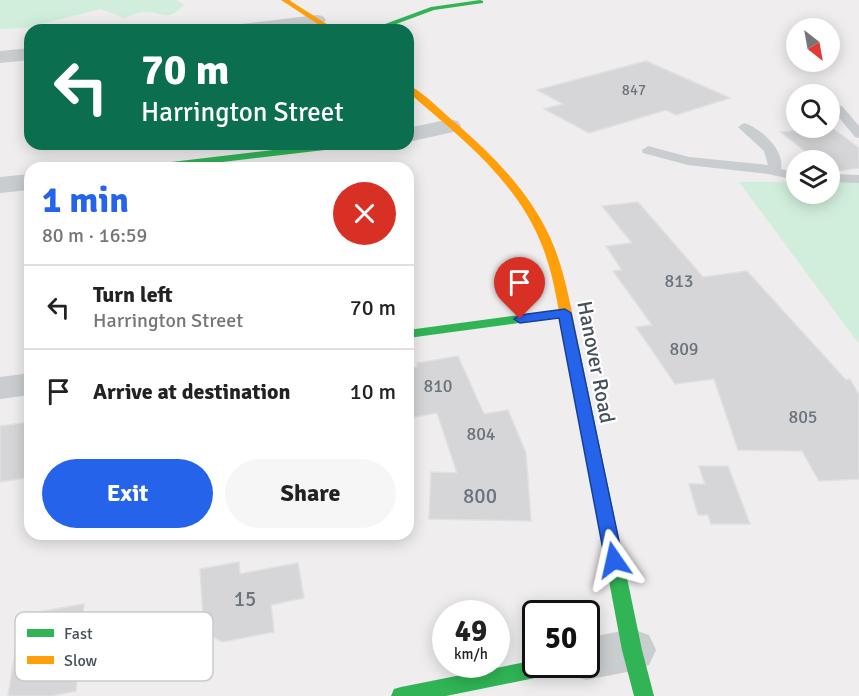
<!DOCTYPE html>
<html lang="en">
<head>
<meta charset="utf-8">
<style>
  :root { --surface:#fff; --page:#f6f6f6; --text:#222; --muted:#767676; --line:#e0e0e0; --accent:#2563eb }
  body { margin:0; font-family:Signika,sans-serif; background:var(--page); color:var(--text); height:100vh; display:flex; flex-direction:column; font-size:22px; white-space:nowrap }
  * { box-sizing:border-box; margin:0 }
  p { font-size:20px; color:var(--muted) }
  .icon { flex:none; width:33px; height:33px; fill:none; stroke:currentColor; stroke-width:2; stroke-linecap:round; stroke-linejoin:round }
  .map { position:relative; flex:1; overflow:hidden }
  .drawer { position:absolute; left:24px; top:162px; width:390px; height:378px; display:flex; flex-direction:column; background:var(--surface); border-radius:18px; box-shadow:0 3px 15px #0003 }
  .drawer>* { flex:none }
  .banner { position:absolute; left:24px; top:24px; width:390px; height:126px; border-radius:18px; box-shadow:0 3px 15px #0003; background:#0b6e4f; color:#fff; overflow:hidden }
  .needle { width:39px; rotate:149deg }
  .controls { position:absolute; left:786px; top:18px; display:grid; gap:12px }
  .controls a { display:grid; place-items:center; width:54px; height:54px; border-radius:50%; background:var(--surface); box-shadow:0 3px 15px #0003; font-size:30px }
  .speed { position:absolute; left:432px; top:600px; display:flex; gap:12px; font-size:30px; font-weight:700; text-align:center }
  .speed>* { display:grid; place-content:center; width:78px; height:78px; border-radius:50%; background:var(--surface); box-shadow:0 3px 15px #0003; line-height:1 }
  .speed small { font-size:15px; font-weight:400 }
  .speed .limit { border:3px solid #111; border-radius:9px; background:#fff; color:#111 }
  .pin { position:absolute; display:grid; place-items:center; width:51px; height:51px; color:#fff; margin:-62px -26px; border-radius:50% 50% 50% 0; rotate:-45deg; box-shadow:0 0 6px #0007 }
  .pin .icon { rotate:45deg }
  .me { position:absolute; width:66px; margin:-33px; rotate:349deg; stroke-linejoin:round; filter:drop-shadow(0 0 4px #0008) }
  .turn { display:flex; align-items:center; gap:21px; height:126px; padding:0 18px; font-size:27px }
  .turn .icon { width:78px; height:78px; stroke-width:2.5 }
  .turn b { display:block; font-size:42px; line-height:51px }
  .round { display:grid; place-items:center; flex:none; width:63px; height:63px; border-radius:32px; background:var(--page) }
  .headline { display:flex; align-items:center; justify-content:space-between; height:102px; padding:0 18px }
  h1 { font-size:36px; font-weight:700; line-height:45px; color:var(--accent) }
  .primary-button { display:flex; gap:12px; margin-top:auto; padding:12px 18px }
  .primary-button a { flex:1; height:69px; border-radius:36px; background:var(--accent); color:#fff; font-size:24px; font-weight:700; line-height:69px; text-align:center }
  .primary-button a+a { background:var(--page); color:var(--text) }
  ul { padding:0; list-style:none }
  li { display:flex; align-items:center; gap:18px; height:84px; padding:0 18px; border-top:2px solid var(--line) }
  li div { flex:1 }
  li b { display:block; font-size:22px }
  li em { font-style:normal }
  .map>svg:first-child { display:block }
  .green { fill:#d1eedc }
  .building { fill:#d6d5d8; stroke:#e0dfe1; stroke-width:1.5 }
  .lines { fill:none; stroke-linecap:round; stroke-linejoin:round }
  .lane { fill:#cacdcf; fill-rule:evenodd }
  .street { fill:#cacdcf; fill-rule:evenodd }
  .fast { fill:#30b455; fill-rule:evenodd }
  .slow { fill:#ff9f0a; fill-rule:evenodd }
  .route { fill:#2563eb; stroke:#184099; stroke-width:1.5 }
  .labels { text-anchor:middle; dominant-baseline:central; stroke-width:4.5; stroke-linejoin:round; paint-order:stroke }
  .far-number-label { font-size:15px; fill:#6b737b }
  .number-label { font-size:18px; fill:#6b737b }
  .street-label { font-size:21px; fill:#45505a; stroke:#fff }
  .near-number-label { font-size:21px; fill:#6b737b }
  .key { fill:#fff; stroke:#c7cace; stroke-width:1.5 }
  .key-label { font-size:16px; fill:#45505a }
</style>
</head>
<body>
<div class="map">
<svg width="859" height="696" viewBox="0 0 859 696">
  <rect width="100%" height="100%" fill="#efedee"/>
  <!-- green -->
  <g class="green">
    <path d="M0,0H177L184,5C166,23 165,12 144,12C138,12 130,16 124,18L101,9L25,28L0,29Z"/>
    <polygon points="859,181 859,344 739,182 796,182 796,194 830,194 830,182"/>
  </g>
  <!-- building -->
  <g class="building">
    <polygon points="646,61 730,98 676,115 666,110 589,133 544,109 563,104 537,90"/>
    <polygon points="831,127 859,148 859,168 830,172 830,160 816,160 781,132"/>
    <polygon points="638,202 703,277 747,271 846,380 850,379 859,395 859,479 819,481 802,451 738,450 714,379 675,384 636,327 652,325 613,271 622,270 606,246 632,243 602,206"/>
    <polygon points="458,356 484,414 508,410 526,453 531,521 429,519 431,472 457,473 437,413 408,418 408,369 418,367 417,363"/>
    <polygon points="30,422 30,477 0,482 0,426"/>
    <polygon points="699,466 728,466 750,524 711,524 708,515 698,515 689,484 705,484"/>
    <polygon points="239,562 240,574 298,563 304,598 271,605 274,632 222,642 204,632 200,569"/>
    <polygon points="84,604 76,691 51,696 8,696 21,615"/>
  </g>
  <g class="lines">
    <!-- lane -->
    <g class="lane">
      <polygon points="838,105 842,106 859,126 859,138 855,137 832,109"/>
      <path d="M744,123C761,128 785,150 781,169L796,172V180L768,174L688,165L643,153L642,150L648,146L689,157L768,165L764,151L738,127Z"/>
      <polygon points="830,174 859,175 859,183 830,182"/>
    </g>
    <!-- street -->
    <g class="street">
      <polygon points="317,15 323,16 326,20 323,24 278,30 223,30 226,26 232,25"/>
      <polygon points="30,48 30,60 0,63 0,51"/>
      <polygon points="450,119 458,121 461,126 458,131 408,142 408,128"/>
      <polygon points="30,174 30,190 0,193 0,177"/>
      <polygon points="30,373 30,395 0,399 0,377"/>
      <polygon points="632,629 649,635 656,650 649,665 632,671 586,680 569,674 565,664 586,664 586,638"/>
    </g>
    <!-- fast -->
    <g class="fast">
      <polygon points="480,0 483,1 483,3 434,10 380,30 369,30 431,7"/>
      <polygon points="325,144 355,144 350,147 172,168 141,168 146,165"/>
      <polygon points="565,309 571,313 570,316 408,338 408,330"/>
      <polygon points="572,343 579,347 642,650 654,696 634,696 622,650 565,347"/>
      <polygon points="536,660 536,664 569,664 566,670 559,673 446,696 391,696 394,689 401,687"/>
    </g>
    <!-- slow -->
    <g class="slow">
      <polygon points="281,0 289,0 336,30 327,30"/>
      <path d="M408,85C424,92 444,114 458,125C498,160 536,199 555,249C567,281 572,314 579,347L577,350H567L565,347C559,314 555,279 543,248C518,181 460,137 408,92Z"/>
    </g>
  </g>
  <!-- route -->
  <polygon class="route" points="565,309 571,313 623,560 620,565 614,567 608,565 605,560 559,318 520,323 514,319 520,315"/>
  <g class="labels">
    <!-- far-number labels -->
    <g class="far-number-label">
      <text x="634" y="90">847</text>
    </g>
    <!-- number labels -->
    <g class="number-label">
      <text x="679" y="281">813</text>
      <text x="684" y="349">809</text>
      <text x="438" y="386">810</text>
      <text x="803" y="417">805</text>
      <text x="481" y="434">804</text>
    </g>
    <!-- street labels -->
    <g class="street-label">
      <text transform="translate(596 362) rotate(79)">Hanover Road</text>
    </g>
    <!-- near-number labels -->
    <g class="near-number-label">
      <text x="480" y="496">800</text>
      <text x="245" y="599">15</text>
    </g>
  </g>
  <!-- legend -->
  <rect x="15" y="612" width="198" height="69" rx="9" class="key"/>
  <rect x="27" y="629" width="27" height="8" fill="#30b455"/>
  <rect x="27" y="656" width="27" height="8" fill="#ff9f0a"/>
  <g class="key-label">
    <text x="64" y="639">Fast</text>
    <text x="64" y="666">Slow</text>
  </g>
</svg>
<div class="controls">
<a><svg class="needle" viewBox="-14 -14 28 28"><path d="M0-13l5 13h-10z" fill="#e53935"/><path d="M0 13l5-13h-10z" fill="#767676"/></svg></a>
<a><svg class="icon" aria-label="search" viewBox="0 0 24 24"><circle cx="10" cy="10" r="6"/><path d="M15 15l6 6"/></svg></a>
<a><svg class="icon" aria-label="layers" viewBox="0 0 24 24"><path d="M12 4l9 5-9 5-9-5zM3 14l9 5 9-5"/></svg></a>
</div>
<div class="speed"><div>49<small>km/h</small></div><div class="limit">50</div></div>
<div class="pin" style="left:520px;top:319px;background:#d93025"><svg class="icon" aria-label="arrive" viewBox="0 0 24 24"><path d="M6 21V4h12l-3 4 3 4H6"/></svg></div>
<svg class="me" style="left:614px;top:560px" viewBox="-20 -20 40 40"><path d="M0-17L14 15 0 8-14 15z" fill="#2563eb" stroke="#fff" stroke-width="4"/></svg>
<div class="banner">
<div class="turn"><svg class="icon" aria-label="left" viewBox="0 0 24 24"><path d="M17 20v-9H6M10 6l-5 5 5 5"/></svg><div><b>70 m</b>Harrington Street</div></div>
</div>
<section class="drawer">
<div class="headline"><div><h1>1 min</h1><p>80 m · 16:59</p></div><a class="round" style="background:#d93025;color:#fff"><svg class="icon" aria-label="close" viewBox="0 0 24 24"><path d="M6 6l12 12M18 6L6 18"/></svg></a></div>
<ul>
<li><svg class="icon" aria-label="left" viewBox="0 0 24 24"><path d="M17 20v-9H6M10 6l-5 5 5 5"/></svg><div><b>Turn left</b><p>Harrington Street</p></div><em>70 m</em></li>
<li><svg class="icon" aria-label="arrive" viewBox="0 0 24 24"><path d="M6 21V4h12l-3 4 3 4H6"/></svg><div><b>Arrive at destination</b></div><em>10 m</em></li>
</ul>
<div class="primary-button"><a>Exit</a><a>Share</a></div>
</section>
</div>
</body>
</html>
